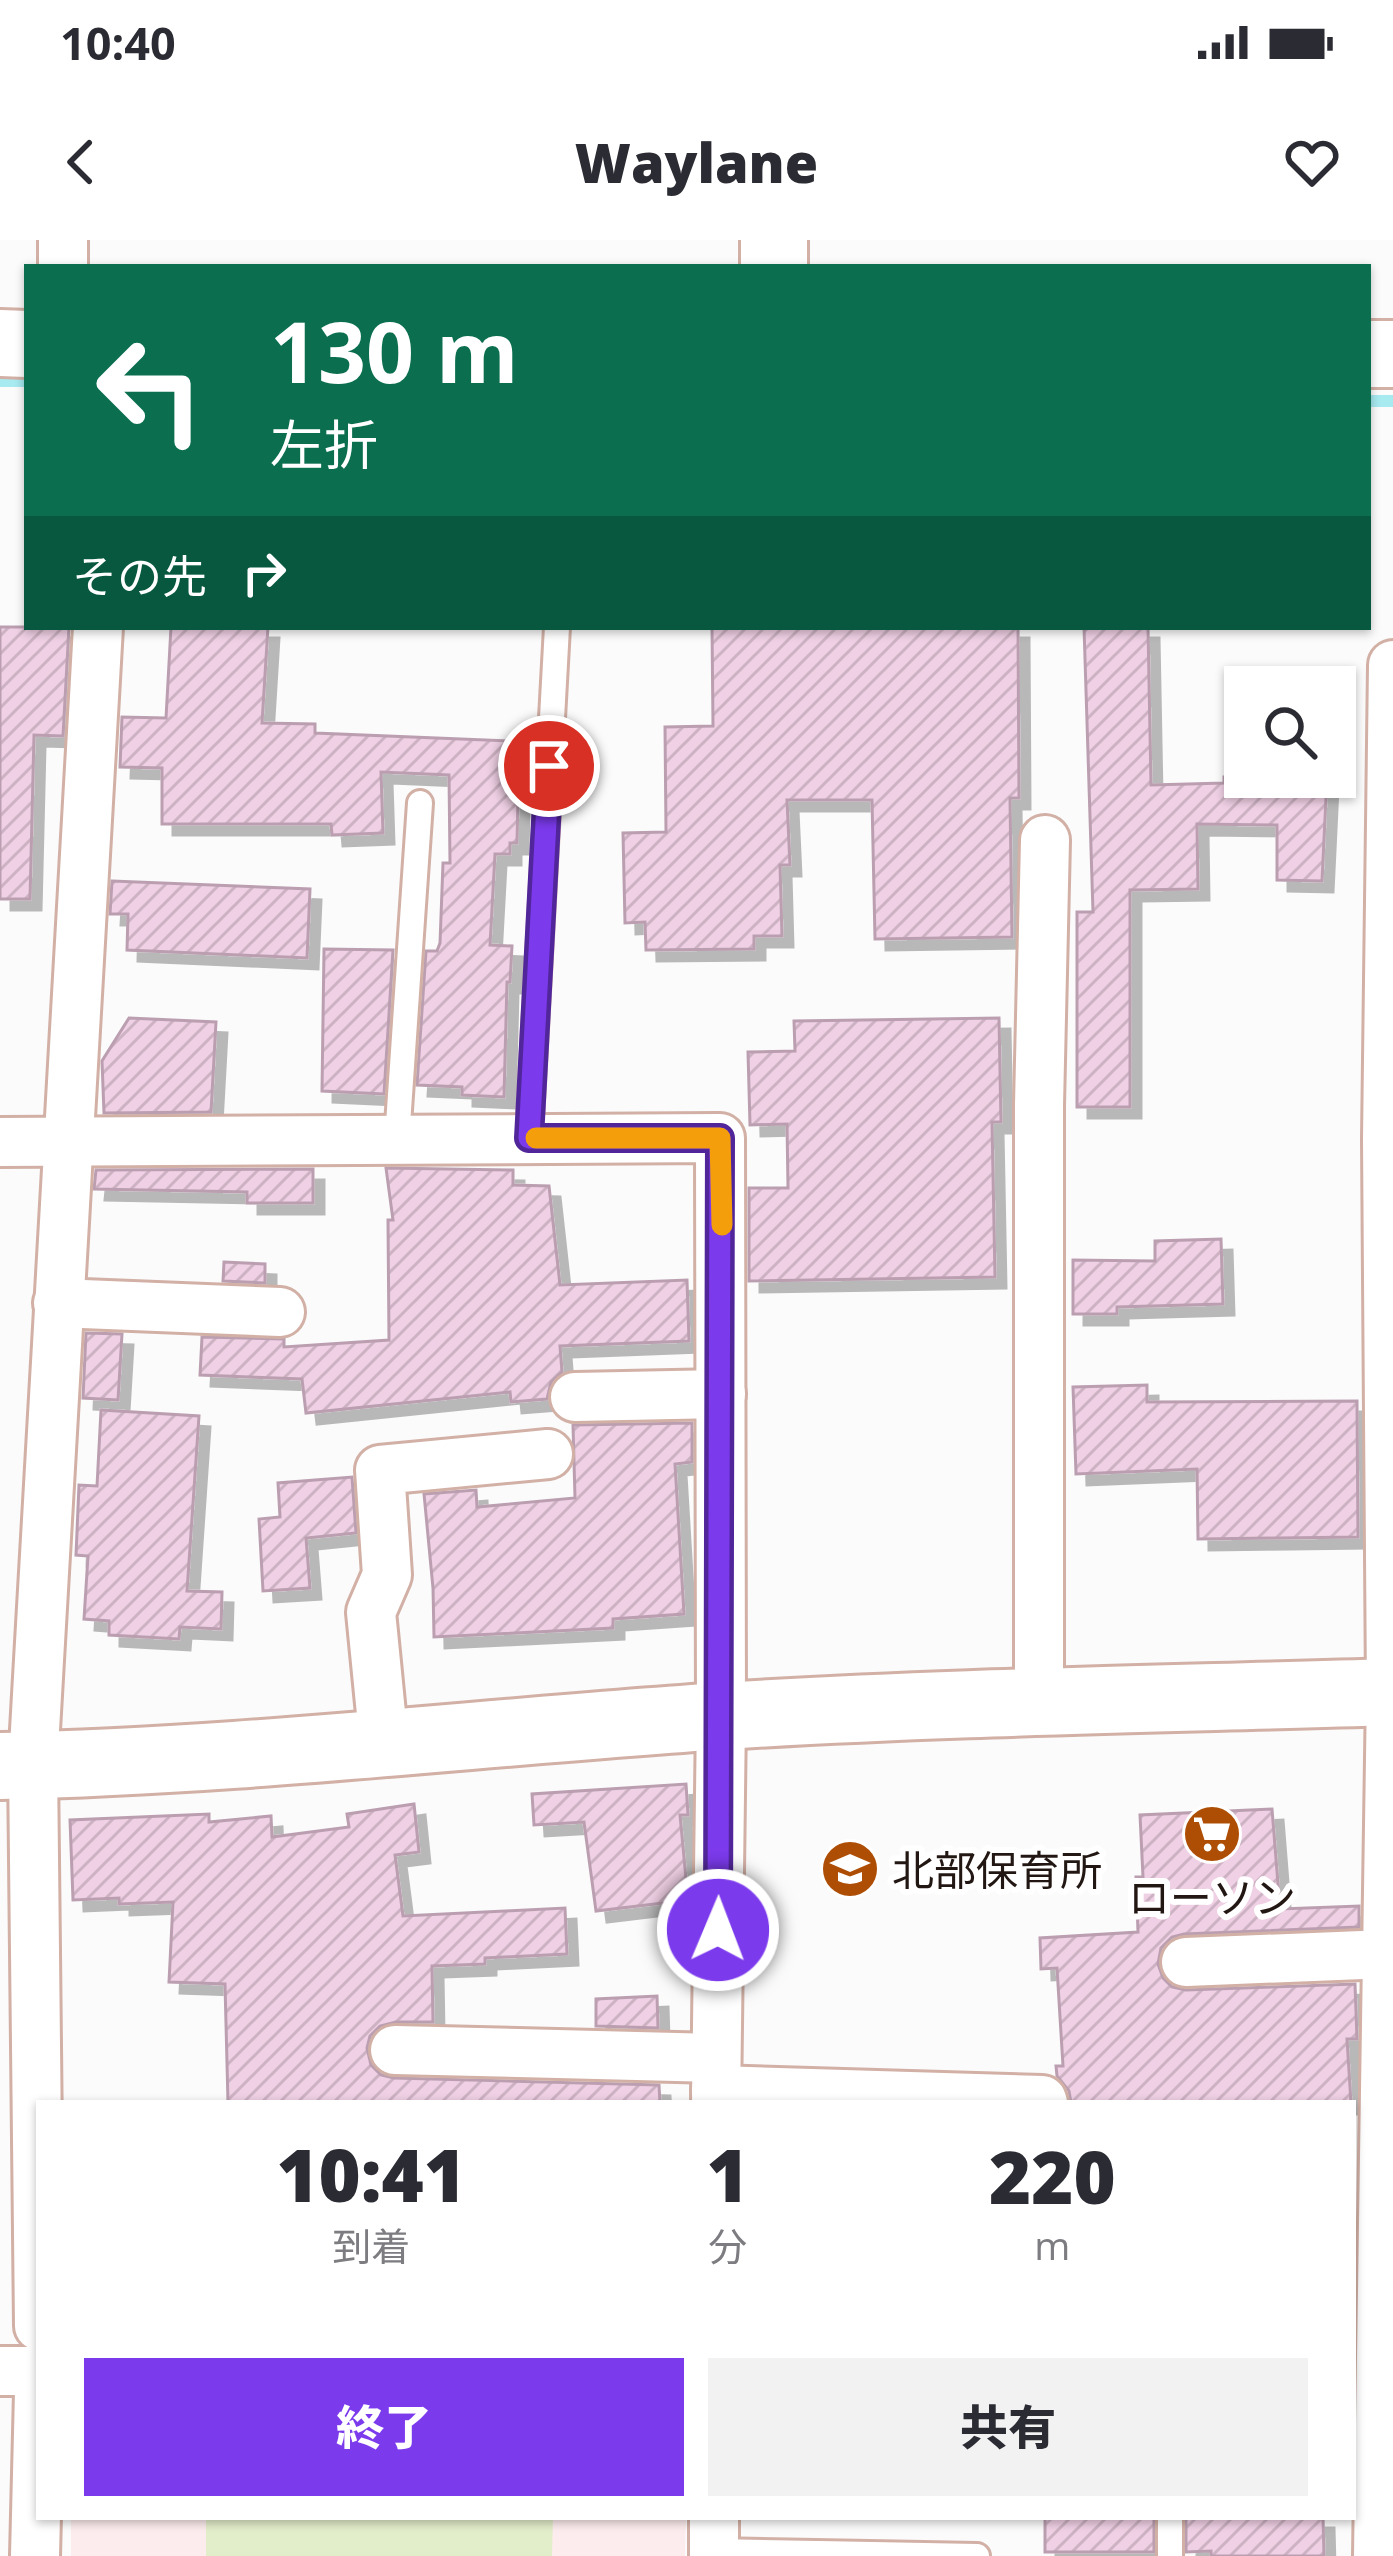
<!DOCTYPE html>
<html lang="ja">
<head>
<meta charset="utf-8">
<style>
  :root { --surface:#fff; --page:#f2f2f3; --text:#2b2b33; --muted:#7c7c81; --accent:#7c3aed }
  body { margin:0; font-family:"Open Sans","Noto Sans JP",sans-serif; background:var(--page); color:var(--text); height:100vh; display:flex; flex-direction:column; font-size:45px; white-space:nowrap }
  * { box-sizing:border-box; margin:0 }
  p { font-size:39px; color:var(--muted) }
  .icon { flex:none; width:66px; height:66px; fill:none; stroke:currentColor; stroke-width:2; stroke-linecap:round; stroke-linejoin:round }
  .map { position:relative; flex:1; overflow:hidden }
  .details { position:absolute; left:36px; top:1860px; width:1320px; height:420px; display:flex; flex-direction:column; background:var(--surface); border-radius:0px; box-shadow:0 3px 9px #0004 }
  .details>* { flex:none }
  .hud { position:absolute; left:24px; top:24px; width:1347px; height:366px; border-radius:0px; box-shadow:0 3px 9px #0004; background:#0b6e4f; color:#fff; overflow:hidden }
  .controls { position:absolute; left:1224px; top:426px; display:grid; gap:24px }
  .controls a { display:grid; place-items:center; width:132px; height:132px; border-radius:0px; background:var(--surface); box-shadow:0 3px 9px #0004; font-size:60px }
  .pin { position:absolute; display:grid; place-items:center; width:102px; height:102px; color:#fff; margin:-51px; border:6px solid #fff; border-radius:50%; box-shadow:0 3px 12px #0007 }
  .me { position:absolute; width:132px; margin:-66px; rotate:1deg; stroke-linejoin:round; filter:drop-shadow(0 0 9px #0008) }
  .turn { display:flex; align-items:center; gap:42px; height:252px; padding:0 48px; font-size:54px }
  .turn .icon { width:156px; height:156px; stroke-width:2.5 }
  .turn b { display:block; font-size:84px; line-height:102px }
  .then { display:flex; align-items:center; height:114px; padding:0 48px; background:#0003; gap:24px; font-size:45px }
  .eta { display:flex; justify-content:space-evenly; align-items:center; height:204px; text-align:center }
  .eta b { font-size:72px; font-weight:800; line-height:84px }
  .cta { display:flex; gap:24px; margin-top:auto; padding:24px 48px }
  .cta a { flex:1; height:138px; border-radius:0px; background:var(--accent); color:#fff; font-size:48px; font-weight:800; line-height:138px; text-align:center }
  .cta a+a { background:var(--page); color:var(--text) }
  .status { display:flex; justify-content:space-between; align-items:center; height:84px; padding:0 60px; background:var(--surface); direction:ltr }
  .status svg { height:33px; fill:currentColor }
  header { display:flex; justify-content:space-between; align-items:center; height:156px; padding:0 48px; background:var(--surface); font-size:54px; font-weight:800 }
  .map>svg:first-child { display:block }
  .education { fill:#fdecee }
  .park { fill:#e2edca }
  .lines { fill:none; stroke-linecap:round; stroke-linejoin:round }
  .stream { stroke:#a7eaf0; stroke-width:12 }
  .building { fill:url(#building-hatch); stroke:#bb9fb1; stroke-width:3; filter:url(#shadow) }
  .lane-casing { stroke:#d2b0a5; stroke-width:30 }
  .street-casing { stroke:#d2b0a5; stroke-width:54 }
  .secondary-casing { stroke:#d2b0a5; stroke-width:72 }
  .lane { stroke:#fff; stroke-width:24 }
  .street { stroke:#fff; stroke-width:48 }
  .secondary { stroke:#fff; stroke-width:66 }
  .route-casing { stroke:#51269a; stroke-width:30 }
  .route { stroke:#7c3aed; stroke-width:21 }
  .slow { stroke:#f59e0b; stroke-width:21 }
  .labels { text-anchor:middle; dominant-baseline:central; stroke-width:12; stroke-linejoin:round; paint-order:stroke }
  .poi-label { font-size:42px; fill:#231713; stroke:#fff; text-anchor:start }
</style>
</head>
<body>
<div class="status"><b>10:40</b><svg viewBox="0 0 49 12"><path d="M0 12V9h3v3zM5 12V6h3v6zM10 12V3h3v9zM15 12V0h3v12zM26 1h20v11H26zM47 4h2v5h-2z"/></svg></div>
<header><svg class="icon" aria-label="back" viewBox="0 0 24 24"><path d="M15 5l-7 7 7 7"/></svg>Waylane<svg class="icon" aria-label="heart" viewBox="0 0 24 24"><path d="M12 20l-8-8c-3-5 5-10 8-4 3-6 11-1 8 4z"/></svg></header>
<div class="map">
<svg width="1393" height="2316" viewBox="0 0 1393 2316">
  <defs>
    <pattern id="building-hatch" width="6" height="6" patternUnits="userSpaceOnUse" patternTransform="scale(3)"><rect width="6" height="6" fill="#efd0e4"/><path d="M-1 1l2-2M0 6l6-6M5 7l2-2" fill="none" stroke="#cdb2c3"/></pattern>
    <filter id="shadow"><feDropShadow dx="11" dy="11" stdDeviation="0" flood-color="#0004"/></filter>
  </defs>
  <rect width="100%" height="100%" fill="#fbfbfb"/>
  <!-- education -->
  <polygon class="education" points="71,2277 686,2277 685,2316 71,2316"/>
  <!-- park -->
  <polygon class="park" points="206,2277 553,2277 552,2316 206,2316"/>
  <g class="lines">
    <!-- stream -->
    <g class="stream">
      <polyline points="0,141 27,141"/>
      <polyline points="1368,161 1393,161"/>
    </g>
  </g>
  <!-- building -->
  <g class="building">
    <polygon points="0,387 69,387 63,496 34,495 30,659 0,659"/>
    <polygon points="171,387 268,387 262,483 315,484 315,493 512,501 510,556 518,556 517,603 510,603 510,614 495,614 490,705 512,706 510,742 507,742 504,857 462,855 462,847 417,845 426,711 437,711 440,703 443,623 450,623 449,535 381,532 383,593 332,595 331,584 162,584 162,528 120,527 122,477 166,478"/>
    <polygon points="712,387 1018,387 1019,558 1010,558 1012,697 875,699 872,560 787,560 790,625 780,625 782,696 754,696 754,709 646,710 645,682 625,683 623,593 666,592 665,487 713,486"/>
    <polygon points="1084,387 1148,387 1151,545 1224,543 1224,537 1327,537 1322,641 1277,640 1277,585 1197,584 1198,649 1130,650 1130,867 1077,867 1077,672 1093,672"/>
    <polygon points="112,641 310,649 307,718 127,710 128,674 110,674"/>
    <polygon points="324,709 393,710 384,854 322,851"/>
    <polygon points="129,778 216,782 211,872 104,873 102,821"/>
    <polygon points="999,778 1001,882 992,882 995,1037 749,1041 749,948 788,948 787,884 750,885 748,812 795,811 794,781"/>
    <polygon points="386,928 513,930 513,945 549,946 560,1045 687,1040 689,1101 560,1106 562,1132 551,1142 547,1159 511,1162 510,1152 306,1173 302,1139 200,1135 202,1097 284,1099 284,1107 389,1100 388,980 393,980"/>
    <polygon points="313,929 313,963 247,963 247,952 94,949 96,930"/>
    <polygon points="1221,999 1223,1064 1117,1067 1117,1074 1073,1074 1073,1020 1155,1021 1155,1001"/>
    <polygon points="224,1022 265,1024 265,1043 223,1041"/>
    <polygon points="86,1093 122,1094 118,1160 83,1158"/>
    <polygon points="1147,1145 1147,1162 1357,1161 1358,1297 1198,1299 1197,1229 1076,1234 1073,1147"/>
    <polygon points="101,1170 199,1176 187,1351 222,1352 221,1389 180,1387 179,1399 109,1395 109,1381 84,1379 88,1316 76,1315 79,1245 97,1246"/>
    <polygon points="692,1183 692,1222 675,1224 684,1374 613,1379 613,1388 434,1397 433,1348 424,1254 476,1250 477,1267 575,1258 573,1185"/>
    <polygon points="352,1237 356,1293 306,1298 310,1348 263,1351 259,1279 280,1277 278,1243"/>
    <polygon points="686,1544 688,1575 680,1575 688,1660 596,1671 584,1582 534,1585 532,1554"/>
    <polygon points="414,1564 419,1612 395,1615 403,1676 565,1668 567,1714 485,1718 485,1724 432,1726 433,1782 396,1782 380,1786 370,1796 367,1808 371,1825 381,1835 394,1838 659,1845 660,1863 228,1863 225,1744 169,1742 173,1662 119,1664 119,1658 73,1660 70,1580 209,1574 209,1582 271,1576 272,1597 349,1587 347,1574"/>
    <polygon points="1272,1569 1280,1669 1359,1666 1359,1687 1184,1694 1172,1697 1161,1708 1158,1724 1163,1738 1172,1747 1186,1750 1355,1744 1357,1799 1347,1799 1351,1863 1071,1863 1069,1851 1057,1836 1056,1826 1063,1826 1057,1728 1041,1729 1040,1698 1138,1692 1136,1637 1143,1637 1140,1575"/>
    <polygon points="657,1756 658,1788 596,1786 596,1759"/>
    <rect x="1045" y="2277" width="109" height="35"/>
    <polygon points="1186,2277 1323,2277 1324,2316 1211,2316 1211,2311 1186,2312"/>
  </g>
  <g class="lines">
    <!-- lane casing -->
    <g class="lane-casing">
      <g id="lane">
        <polyline points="529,898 557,387"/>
        <polyline points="397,899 420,563"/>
        <polyline points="1170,2277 1170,2316"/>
        <polyline points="714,2311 977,2316"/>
      </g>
    </g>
    <!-- street casing -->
    <g class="street-casing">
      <g id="street">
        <polyline points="63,27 63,0"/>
        <polyline points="0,902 720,898 721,1477 716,1863"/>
        <polyline points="58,1063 280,1072"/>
        <polyline points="575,1157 721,1154"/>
        <polyline points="1039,1460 1039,865 1045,600"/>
        <polyline points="384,1504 371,1372 387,1335 380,1230 548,1214"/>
        <polyline points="1186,1722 1387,1714"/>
        <polyline points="395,1810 716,1818"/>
        <polyline points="716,1850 1042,1860 1043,1863"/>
        <polyline points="39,2086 33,1525 98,387"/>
        <polyline points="0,2131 39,2131"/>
        <polyline points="35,2316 39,2152"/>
        <polyline points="714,2316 714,2277"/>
        <polyline points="1378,2316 1391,1452 1387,899 1393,425"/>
      </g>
    </g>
    <!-- secondary casing -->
    <g class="secondary-casing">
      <g id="secondary">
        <polyline points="774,27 774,0"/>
        <polyline points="0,103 27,104"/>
        <polyline points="1368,114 1393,114"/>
        <path d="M0,1526C242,1521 482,1492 723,1476C946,1462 1169,1459 1393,1452"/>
      </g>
    </g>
    <!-- lane -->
    <use href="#lane" class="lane"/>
    <!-- street -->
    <use href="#street" class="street"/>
    <!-- secondary -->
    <use href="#secondary" class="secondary"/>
  </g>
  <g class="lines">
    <!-- route casing -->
    <g class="route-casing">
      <polyline id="route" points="549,526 529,898 720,898 718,1690"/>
    </g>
    <!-- route -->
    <use href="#route" class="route"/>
    <!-- slow -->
    <polyline class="slow" points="536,898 720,898 722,985"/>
  </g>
  <!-- icons -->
  <defs>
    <g id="supermarket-disc" transform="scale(3)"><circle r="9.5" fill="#ae4e05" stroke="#fff"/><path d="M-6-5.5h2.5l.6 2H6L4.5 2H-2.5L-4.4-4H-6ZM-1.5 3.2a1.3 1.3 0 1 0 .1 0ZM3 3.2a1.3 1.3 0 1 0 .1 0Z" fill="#fff"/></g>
    <g id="school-disc" transform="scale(3)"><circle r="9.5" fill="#ae4e05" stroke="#fff"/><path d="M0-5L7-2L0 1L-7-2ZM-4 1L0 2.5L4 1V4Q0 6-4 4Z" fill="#fff"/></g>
  </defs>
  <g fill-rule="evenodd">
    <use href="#supermarket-disc" x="1212" y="1594"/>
    <use href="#school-disc" x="850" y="1629"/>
  </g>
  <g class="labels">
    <!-- poi labels -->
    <g class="poi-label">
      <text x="892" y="1629">北部保育所</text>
      <text x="1212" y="1656" text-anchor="middle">ローソン</text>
    </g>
  </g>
</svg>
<div class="controls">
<a><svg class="icon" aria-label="search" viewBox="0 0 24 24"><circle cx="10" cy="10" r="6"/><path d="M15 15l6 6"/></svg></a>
</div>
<div class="pin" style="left:549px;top:526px;background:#d93025"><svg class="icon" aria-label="arrive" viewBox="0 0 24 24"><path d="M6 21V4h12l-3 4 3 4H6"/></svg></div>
<svg class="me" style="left:718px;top:1690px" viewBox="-20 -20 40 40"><circle r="17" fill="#7c3aed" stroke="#fff" stroke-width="3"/><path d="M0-11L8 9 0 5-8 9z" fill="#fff"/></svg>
<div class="hud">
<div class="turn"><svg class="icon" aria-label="left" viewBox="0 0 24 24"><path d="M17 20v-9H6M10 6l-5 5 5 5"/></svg><div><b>130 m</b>左折</div></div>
<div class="then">その先<svg class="icon" aria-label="right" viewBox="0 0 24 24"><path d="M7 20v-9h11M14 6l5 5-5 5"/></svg></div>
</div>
<section class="details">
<div class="eta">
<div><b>10:41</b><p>到着</p></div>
<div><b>1</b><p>分</p></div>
<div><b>220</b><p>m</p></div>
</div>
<div class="cta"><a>終了</a><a>共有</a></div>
</section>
</div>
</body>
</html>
